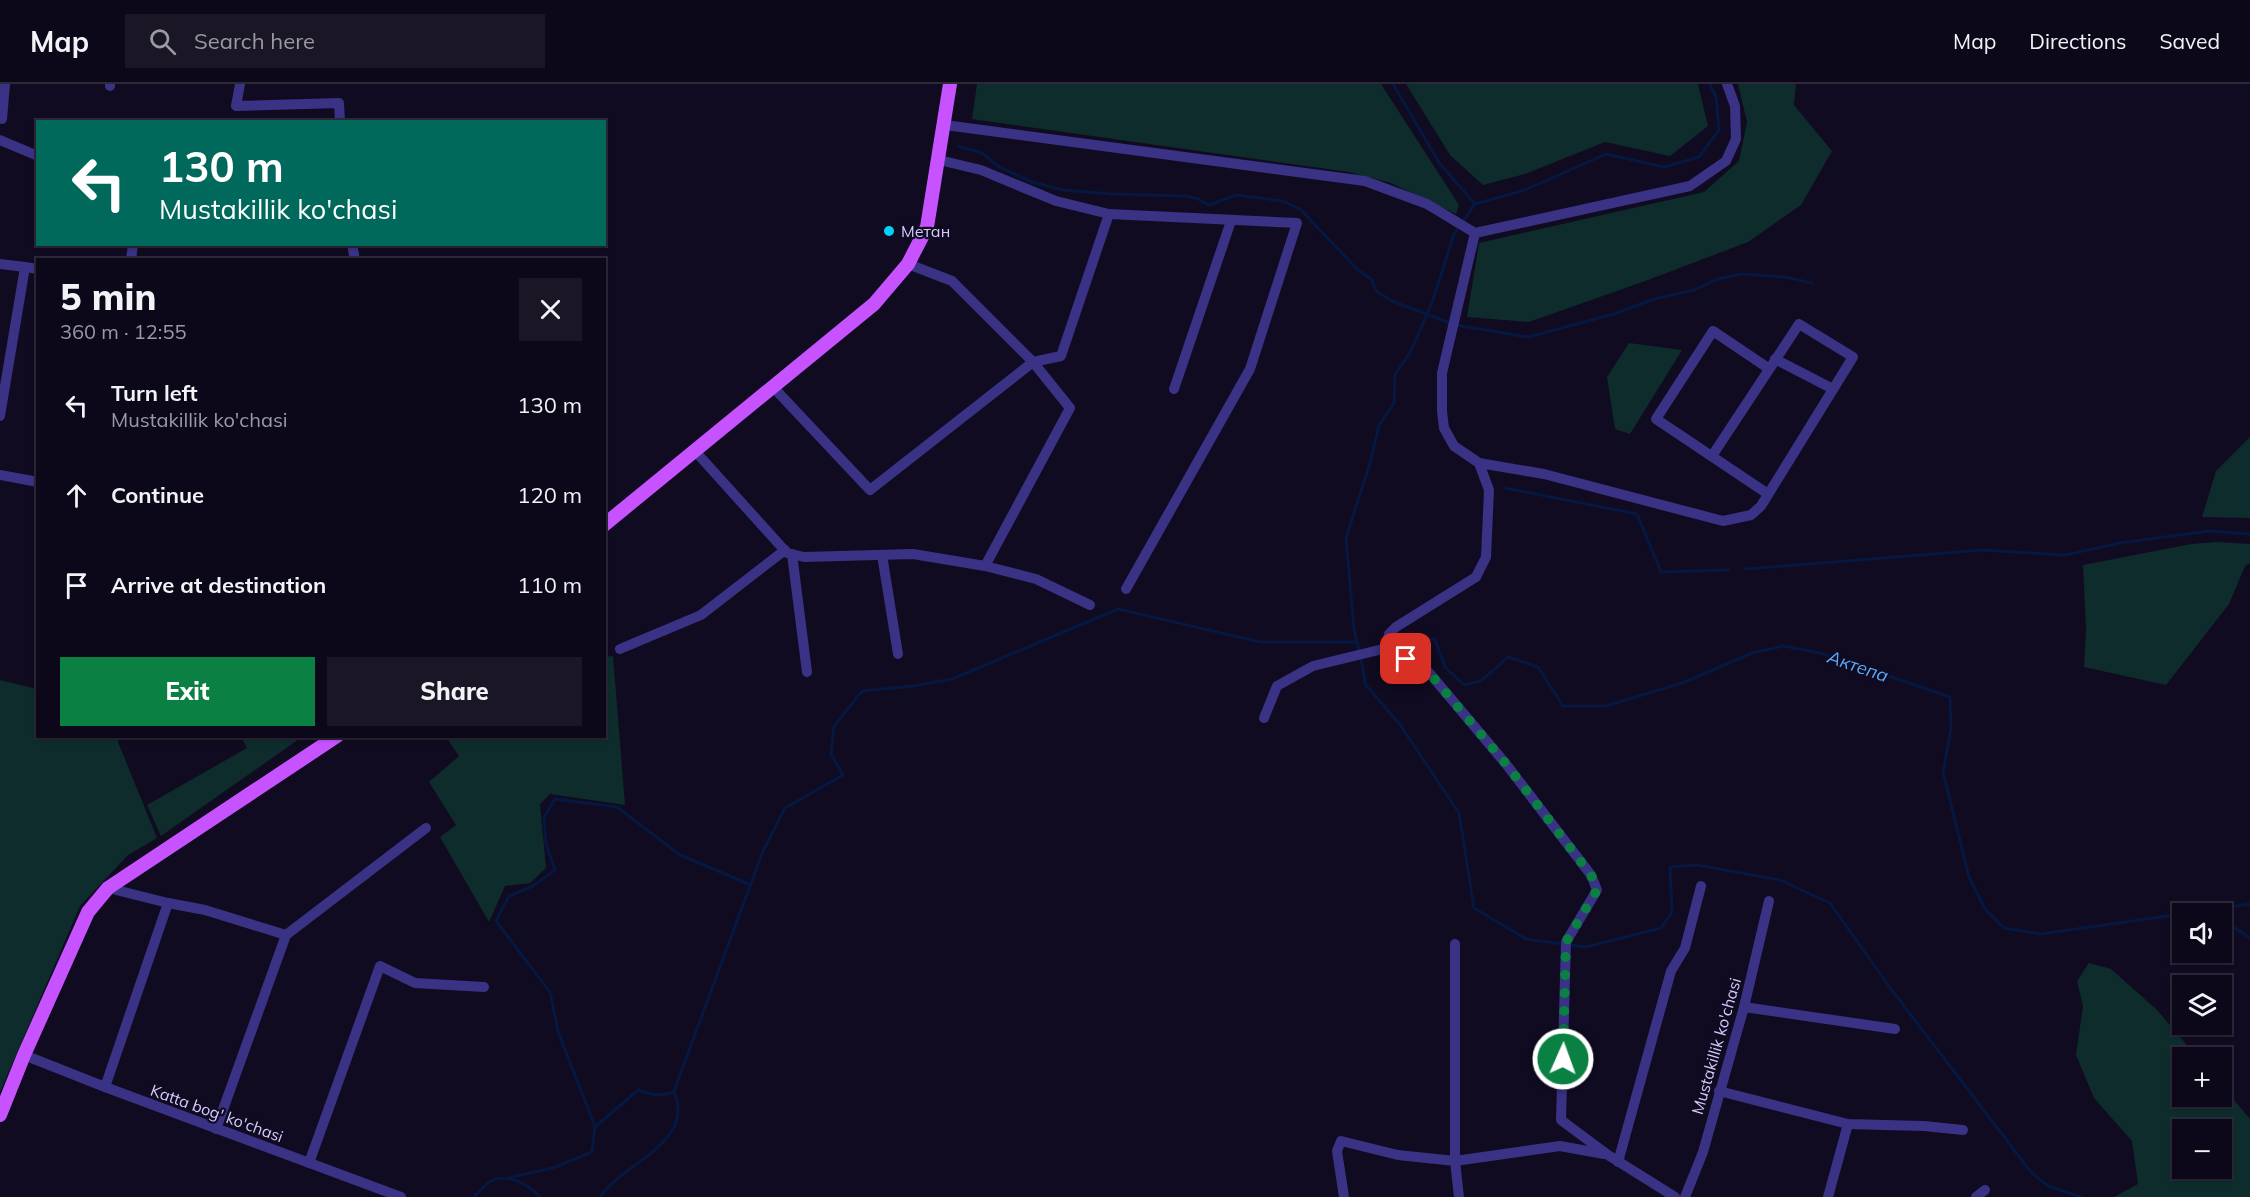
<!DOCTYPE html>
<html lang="en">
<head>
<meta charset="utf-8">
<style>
  :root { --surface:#0c0819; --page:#1a1626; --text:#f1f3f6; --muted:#9a9aa2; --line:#2c2938; --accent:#0b8043 }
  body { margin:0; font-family:Mulish,sans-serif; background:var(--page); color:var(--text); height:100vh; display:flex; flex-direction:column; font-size:22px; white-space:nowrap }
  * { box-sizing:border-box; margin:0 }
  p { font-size:20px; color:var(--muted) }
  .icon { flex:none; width:33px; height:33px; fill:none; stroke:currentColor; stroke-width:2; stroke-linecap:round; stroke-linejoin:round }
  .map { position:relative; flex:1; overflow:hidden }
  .details { position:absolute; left:36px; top:174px; width:570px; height:480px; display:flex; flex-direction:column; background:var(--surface); border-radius:0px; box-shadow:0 2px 4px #0004,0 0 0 2px var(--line) }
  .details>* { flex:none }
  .banner { position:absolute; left:36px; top:36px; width:570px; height:126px; border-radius:0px; box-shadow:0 2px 4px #0004,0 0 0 2px var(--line); background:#00695c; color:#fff; overflow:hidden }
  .controls { position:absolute; left:2172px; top:819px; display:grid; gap:12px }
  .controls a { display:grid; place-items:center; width:60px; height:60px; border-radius:0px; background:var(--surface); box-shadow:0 2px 4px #0004,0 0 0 2px var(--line); font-size:30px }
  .pin { position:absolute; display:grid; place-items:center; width:51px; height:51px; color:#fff; margin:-26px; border-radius:12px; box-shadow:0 3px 9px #0006 }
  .me { position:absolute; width:66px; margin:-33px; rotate:2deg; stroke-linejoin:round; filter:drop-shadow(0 0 4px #0008) }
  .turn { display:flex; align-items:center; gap:21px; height:126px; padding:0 24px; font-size:27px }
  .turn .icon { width:78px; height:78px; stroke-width:2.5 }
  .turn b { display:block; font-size:42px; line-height:51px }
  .round { display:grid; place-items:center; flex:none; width:63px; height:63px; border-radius:0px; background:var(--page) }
  .head { display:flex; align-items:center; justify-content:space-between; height:102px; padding:0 24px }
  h1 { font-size:36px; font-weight:800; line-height:45px }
  .button { display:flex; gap:12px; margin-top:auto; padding:12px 24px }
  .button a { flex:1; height:69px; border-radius:0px; background:var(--accent); color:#fff; font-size:24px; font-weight:800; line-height:69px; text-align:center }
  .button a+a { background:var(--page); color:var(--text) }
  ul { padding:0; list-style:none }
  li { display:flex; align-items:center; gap:18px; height:90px; padding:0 24px }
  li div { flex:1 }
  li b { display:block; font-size:22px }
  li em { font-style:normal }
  header { display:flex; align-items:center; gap:36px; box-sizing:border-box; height:84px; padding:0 30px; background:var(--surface); border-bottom:2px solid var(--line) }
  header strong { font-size:28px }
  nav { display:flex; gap:33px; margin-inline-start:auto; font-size:21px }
  .search { width:420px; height:54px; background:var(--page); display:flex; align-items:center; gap:15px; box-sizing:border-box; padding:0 21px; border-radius:0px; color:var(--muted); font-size:22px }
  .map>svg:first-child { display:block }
  .green { fill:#0e2c2c; fill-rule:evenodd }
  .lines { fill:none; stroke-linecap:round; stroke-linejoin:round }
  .stream { stroke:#051841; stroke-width:3 }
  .minor { stroke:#393285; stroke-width:10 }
  .major { stroke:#c653ff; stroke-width:14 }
  .route { stroke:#0b8043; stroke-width:10; stroke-dasharray:0 18 }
  .poi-dot { fill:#00d3f7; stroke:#100b21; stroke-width:2 }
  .labels { text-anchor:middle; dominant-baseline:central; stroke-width:4.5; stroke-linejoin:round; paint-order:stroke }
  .poi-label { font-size:16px; fill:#d4ccff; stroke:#100b21; text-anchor:start }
  .street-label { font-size:16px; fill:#d4ccff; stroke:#100b21 }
  .water-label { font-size:18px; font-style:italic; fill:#5aabff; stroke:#100b21 }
</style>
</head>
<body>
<header>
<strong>Map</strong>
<div class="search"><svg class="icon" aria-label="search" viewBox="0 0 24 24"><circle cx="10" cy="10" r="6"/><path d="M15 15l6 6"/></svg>Search here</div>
<nav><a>Map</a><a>Directions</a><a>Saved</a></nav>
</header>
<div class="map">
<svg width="2250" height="1113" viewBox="0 0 2250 1113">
  <rect width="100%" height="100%" fill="#100b21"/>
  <!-- green -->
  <g class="green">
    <polygon points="977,0 1381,0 1459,121 1456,130 1391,99 1349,88 972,35"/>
    <polygon points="1406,0 1698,0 1708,42 1670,72 1605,58 1525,90 1483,101 1450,71"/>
    <polygon points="1738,0 1796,0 1794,21 1832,67 1801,121 1748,158 1648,196 1529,238 1467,233 1479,159 1704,108 1739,77 1747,38"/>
    <polygon points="1629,259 1682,266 1630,350 1615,345 1607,293"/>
    <polygon points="2250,353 2250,434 2202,433 2216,387"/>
    <polygon points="2217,458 2250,460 2250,479 2245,482 2229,520 2166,601 2084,583 2086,545 2083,481 2191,460"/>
    <polygon points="613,572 625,721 550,710 540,720 546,784 530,799 505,802 489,838 440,753 456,741 429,698 459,672 446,653 604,652 605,573"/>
    <polygon points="0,596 37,605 38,652 116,653 157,754 128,771 80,822 0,1008"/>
    <polygon points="241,653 302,653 161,752 147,721 247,664"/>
    <path d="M2089,879L2111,885L2157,926L2197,973L2182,974V1012H2222V1002L2250,1035V1113H2114L2138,1100L2132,1057L2094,1014L2076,971L2083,922L2077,897ZM2182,1046H2222V1084H2182Z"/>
  </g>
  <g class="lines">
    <!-- stream -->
    <g class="stream">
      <polyline points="1393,0 1440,80 1475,120 1525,106 1606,70 1664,83 1699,73 1719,46 1716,13 1710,0"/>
      <polyline points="958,62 982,69 999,83 1032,98 1063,106 1111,110 1186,112 1198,115 1209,121 1236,111 1283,117 1300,125 1358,186 1371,195 1376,207 1392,217 1450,239"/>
      <polyline points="1456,241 1528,253 1614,230 1654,215 1694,206 1718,195 1742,190 1785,193 1812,199"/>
      <polyline points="1505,404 1637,430 1661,488 1729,486"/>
      <polyline points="1746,485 1982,466 2065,471 2120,459 2209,447 2250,450"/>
      <polyline points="1407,557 1435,555 1445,583 1464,601 1481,597 1508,573 1538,583 1563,622 1606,622 1685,598 1752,569 1783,562 1821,569 1950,613 1951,645 1943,688 1969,793 1985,825 2004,844 2041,850 2182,830"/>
      <polyline points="1359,567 1354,545 1346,454 1371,376 1379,341 1394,319 1395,291 1411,267 1433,216 1454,150 1475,120"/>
      <polyline points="1361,574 1365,600 1401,642 1459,729 1474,824 1526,855 1563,860"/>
      <polyline points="2185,830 2250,820"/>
      <polyline points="2222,835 2250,854"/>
      <polyline points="1569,861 1586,863 1661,844 1672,828 1670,783 1697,781 1780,796 1830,819 1891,905 2031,1088 2048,1102 2081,1113"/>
      <path d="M595,1043L638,1006C650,1011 661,1013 674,1008"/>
      <polyline points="507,1094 553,1084 592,1068 595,1043 558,947 550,908 496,837 509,812 533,802 555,786 546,760 544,733 555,715 617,723 680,771 751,801"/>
      <path d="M474,1113C478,1109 483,1103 488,1099C504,1087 529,1100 540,1113"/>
      <path d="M600,1113C623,1078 696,1060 674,1007L763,767L785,724L843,691L831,670L834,642L862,607L913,602L952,595L1118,525L1260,558H1356"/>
    </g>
    <!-- minor -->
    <g class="minor">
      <polyline points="240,0 236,22 339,19 340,38"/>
      <polyline points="110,2 110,0"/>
      <polyline points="2,35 5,0"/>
      <polyline points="945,41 1365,97 1427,120 1475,149 1690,102 1726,77 1736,55 1735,22 1727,0"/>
      <polyline points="0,56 38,72"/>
      <polyline points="939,76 981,86 1056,117 1109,130 1297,139 1250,285 1126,505"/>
      <polyline points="1475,149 1442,289 1442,327 1444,344 1454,362 1479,379 1544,390 1723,437 1751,431 1761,422 1853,273 1799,240 1712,372"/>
      <polyline points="352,160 355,176"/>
      <polyline points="131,176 133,160"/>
      <polyline points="0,180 25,183 0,332"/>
      <polyline points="908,180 952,197 1033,278 1070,324 985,482"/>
      <polyline points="25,183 38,185"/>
      <polyline points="1775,275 1833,305"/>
      <polyline points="773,303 870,406 1033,278 1061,272 1109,130"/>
      <polyline points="1174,305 1231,137"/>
      <polyline points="695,367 787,469 804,473 913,470 985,482 1036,495 1090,521"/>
      <polyline points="0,391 38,398"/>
      <polyline points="1768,410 1656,335 1713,247 1768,284"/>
      <polyline points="792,470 807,588"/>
      <polyline points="882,471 898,570"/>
      <polyline points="1387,564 1389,550 1396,543 1476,493 1486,473 1489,406 1479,379"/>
      <polyline points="620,565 701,531 785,466"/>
      <polyline points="1264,634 1277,602 1313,582 1387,564 1426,585 1506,680 1591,791 1597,806 1566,858 1561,1036 1608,1071 1675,1113"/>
      <polyline points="108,804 168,819 205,826 286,851"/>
      <polyline points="1455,860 1455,1077 1459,1113"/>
      <polyline points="1744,923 1895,945"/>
      <polyline points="24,971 105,1003 401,1113"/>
      <polyline points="105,1003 168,819"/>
      <polyline points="1719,1007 1848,1040 1924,1042 1963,1046"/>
      <polyline points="216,1045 286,851 426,744"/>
      <polyline points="1618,1078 1671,887 1685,864 1701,802"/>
      <polyline points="309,1079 380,882 415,899 484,903"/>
      <polyline points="1344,1113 1337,1067 1341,1057 1398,1071 1455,1077 1560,1062 1604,1070"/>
      <polyline points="1685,1113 1703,1068 1744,923 1769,817"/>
      <polyline points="1828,1113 1848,1040"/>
      <polyline points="1976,1113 1985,1106"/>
    </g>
    <!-- major -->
    <g class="major">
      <polyline points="604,441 874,220 908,180 927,143 950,0"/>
      <polyline points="0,1031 24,971 88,828 108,804 337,652"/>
    </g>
  </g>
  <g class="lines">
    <!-- route -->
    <polyline class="route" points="1406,575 1426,585 1506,680 1591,791 1597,806 1566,858 1563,975"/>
  </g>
  <!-- markers -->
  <circle class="poi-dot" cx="889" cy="147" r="6"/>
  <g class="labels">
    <!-- poi labels -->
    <g class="poi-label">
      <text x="901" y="147">Метан</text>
    </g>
    <!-- street labels -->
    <g class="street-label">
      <text transform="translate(1716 962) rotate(-74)">Mustakillik ko'chasi</text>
      <text transform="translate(217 1029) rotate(20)">Katta bog' ko'chasi</text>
    </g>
    <!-- water labels -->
    <g class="water-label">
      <text transform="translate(1858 582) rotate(19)">Актепа</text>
    </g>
  </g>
</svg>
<div class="controls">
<a><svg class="icon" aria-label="sound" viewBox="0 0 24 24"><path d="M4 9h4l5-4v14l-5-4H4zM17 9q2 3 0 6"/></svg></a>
<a><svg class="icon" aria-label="layers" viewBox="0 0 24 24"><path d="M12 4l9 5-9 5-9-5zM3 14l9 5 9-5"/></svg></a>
<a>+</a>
<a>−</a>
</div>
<div class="pin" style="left:1406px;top:575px;background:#d93025"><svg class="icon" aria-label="arrive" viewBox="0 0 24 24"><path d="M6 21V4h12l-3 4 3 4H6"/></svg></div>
<svg class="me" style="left:1563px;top:975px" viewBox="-20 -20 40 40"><circle r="17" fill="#0b8043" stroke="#fff" stroke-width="3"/><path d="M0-11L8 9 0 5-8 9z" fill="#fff"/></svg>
<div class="banner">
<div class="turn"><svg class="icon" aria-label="left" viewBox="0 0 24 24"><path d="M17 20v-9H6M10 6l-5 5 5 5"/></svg><div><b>130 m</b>Mustakillik ko'chasi</div></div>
</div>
<section class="details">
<div class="head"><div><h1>5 min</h1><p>360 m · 12:55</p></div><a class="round"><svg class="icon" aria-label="close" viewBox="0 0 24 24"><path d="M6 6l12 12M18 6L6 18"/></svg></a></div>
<ul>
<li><svg class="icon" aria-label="left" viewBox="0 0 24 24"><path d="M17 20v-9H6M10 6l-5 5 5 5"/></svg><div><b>Turn left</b><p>Mustakillik ko'chasi</p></div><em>130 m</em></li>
<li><svg class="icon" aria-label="ahead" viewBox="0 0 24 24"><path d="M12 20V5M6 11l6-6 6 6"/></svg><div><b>Continue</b></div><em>120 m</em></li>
<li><svg class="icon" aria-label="arrive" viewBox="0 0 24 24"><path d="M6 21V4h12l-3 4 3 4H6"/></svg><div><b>Arrive at destination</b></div><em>110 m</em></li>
</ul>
<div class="button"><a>Exit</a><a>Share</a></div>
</section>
</div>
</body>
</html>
